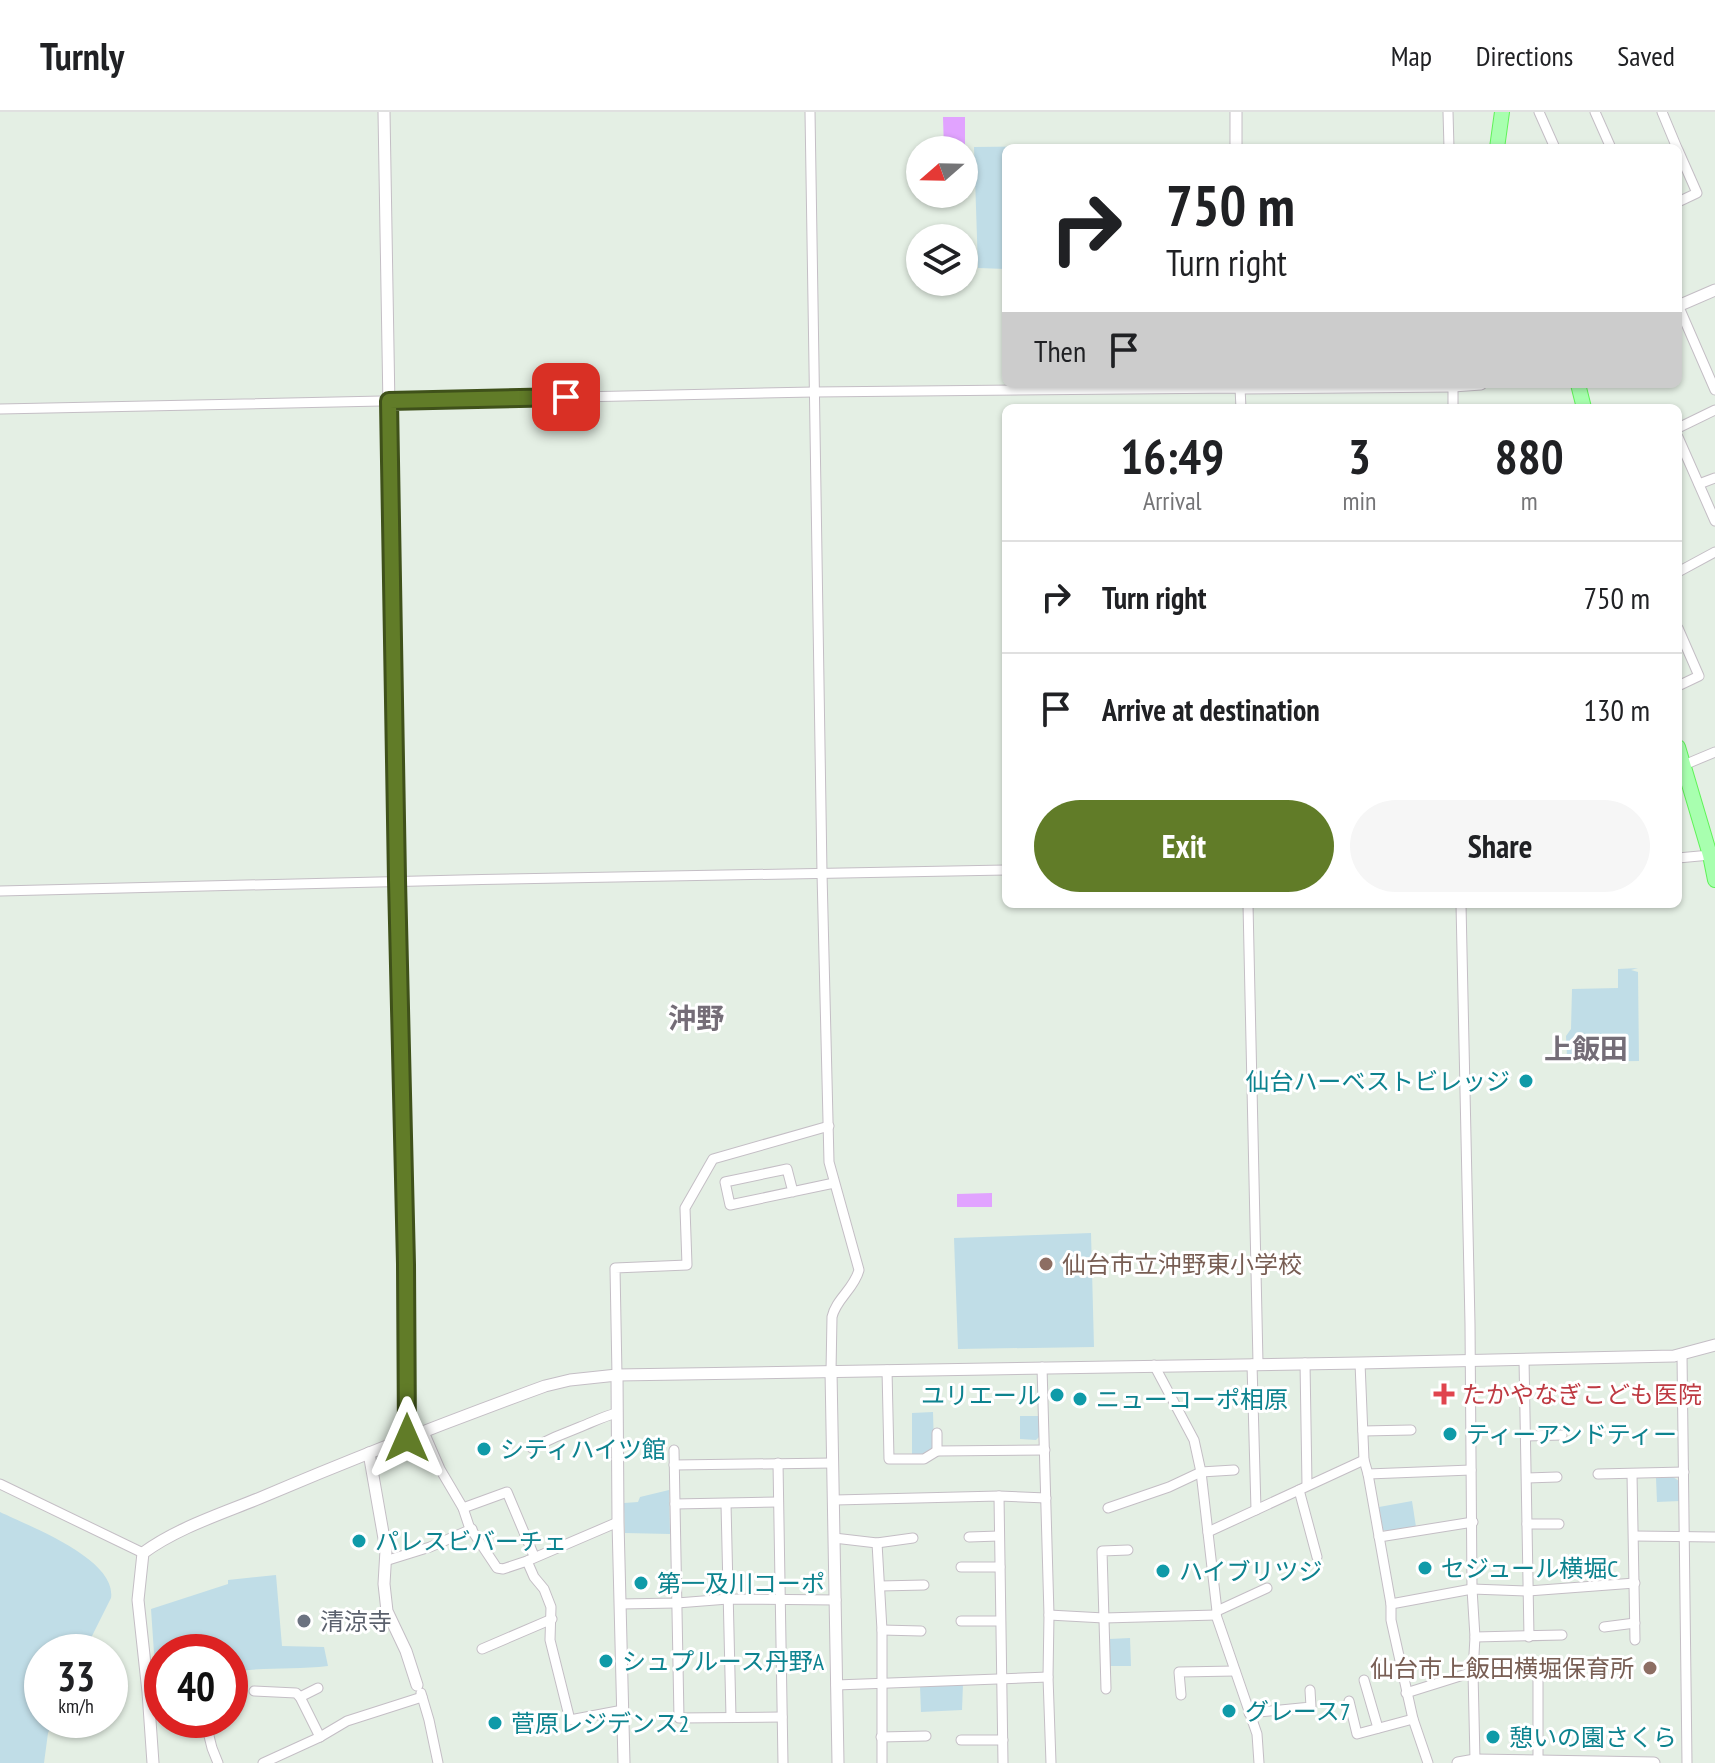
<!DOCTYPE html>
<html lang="en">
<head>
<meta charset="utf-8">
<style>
  :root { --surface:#fff; --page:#f6f6f6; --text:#202124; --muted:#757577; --line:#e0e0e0; --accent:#617c28 }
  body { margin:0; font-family:"PT Sans Narrow","Noto Sans JP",sans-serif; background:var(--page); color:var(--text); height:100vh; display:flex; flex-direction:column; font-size:30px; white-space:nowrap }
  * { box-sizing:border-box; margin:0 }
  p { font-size:26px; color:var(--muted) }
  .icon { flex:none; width:44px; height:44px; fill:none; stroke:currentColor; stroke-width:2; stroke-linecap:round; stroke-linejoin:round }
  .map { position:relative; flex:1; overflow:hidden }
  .side { position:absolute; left:1002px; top:292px; width:680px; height:504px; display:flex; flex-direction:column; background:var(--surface); border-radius:12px; box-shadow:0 2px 6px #0004 }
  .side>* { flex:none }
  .guide { position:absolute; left:1002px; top:32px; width:680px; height:244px; border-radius:12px; box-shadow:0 2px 6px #0004; background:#fff; color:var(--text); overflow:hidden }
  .needle { width:52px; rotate:250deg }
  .fabs { position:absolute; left:906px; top:24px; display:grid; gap:16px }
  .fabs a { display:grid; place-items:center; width:72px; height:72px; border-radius:50%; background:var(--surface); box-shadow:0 2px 6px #0004; font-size:40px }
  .speed { position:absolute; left:24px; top:1522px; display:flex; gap:16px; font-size:40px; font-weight:700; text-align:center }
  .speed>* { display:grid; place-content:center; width:104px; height:104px; border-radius:50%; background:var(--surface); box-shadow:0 2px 6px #0004; line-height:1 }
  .speed small { font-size:20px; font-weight:400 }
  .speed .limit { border:12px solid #d22; background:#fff; color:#111 }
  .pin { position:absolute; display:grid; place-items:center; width:68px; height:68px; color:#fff; margin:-34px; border-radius:16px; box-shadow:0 4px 12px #0006 }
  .me { position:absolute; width:88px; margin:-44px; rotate:0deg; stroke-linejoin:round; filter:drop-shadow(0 0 6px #0008) }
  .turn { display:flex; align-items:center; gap:28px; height:168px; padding:0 32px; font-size:36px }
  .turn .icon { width:104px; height:104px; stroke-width:2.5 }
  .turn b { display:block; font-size:56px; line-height:68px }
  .then { display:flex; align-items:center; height:76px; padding:0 32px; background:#0003; gap:16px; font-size:30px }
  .eta { display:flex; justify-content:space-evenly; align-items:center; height:136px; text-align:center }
  .eta b { font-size:48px; font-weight:800; line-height:56px }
  .button { display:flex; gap:16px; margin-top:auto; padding:16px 32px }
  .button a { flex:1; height:92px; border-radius:48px; background:var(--accent); color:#fff; font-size:32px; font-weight:800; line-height:92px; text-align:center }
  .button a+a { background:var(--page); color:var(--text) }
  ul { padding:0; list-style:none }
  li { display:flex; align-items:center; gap:24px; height:112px; padding:0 32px; border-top:2px solid var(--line) }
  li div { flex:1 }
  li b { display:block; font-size:30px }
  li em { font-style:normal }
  header { display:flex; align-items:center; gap:48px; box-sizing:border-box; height:112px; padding:0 40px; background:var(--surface); border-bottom:2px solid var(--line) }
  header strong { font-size:38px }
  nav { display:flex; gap:44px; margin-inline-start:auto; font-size:28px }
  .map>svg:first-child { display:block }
  .green { fill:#c0dde7 }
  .water { fill:#e1a3ff }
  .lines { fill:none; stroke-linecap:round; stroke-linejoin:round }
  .minor-casing { stroke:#c4bec5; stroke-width:11 }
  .tertiary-casing { stroke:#c4bec5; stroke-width:13 }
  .primary-casing { stroke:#5ff358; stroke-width:16 }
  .minor { stroke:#fff; stroke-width:9 }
  .tertiary { stroke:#fff; stroke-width:11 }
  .primary { stroke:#a8ffaf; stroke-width:14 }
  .route-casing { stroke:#3f511a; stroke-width:20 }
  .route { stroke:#617c28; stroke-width:14 }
  .culture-dot { fill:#0f9aa8; stroke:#fff; stroke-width:3 }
  .education-dot { fill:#8d6e63; stroke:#fff; stroke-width:3 }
  .health-dot { fill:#e0444e; stroke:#fff; stroke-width:3 }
  .worship-dot { fill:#6b7280; stroke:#fff; stroke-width:3 }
  .labels { text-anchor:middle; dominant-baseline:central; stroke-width:6; stroke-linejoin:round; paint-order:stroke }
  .culture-label { font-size:24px; fill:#0d838f; stroke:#fff; text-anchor:start }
  .education-label { font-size:24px; fill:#785e54; stroke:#fff; text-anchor:start }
  .health-label { font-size:24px; fill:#be3a42; stroke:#fff; text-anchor:start }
  .worship-label { font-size:24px; fill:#5b616d; stroke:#fff; text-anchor:start }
  .quarter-label { font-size:28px; font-weight:bold; fill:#746d77; stroke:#fff }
</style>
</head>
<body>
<header>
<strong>Turnly</strong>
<nav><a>Map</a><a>Directions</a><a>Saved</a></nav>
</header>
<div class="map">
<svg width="1715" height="1651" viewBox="0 0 1715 1651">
  <rect width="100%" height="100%" fill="#e4efe4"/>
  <!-- green -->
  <g class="green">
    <polygon points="1195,33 1195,36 1006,36 1006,157 978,156 974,35"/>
    <polygon points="1638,856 1631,858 1638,860 1639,949 1573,950 1567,945 1566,924 1571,917 1572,877 1618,876 1618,857"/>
    <polygon points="1091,1121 1094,1235 958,1237 954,1126"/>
    <polygon points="933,1300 934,1336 924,1343 912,1342 912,1301"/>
    <polygon points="1020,1304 1040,1304 1041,1323 1036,1328 1020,1327"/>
    <polygon points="1673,1365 1679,1369 1680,1389 1657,1390 1656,1366"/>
    <polygon points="669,1378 670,1422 625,1421 624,1391 638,1390 640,1385"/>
    <polygon points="1412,1389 1416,1415 1392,1420 1383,1418 1379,1395"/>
    <path d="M0,1400C29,1414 117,1447 111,1486L84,1540H42V1608H54L48,1621L44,1651H0Z"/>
    <path d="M276,1463L282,1534L324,1535L328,1554C296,1558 263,1555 230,1560V1540H162V1555L155,1556L151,1497L228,1472V1468Z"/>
    <polygon points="1130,1526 1131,1554 1109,1554 1109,1527"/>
    <polygon points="963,1572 962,1598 921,1600 920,1574"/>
  </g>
  <!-- water -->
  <g class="water">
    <polygon points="943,5 965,5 965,39 944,38"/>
    <polygon points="992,1081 992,1095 957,1095 957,1082"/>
  </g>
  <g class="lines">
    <!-- minor casing -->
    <g class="minor-casing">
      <g id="minor">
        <path d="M810,0L822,761L829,1050L859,1158C854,1177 836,1187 832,1205L831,1259"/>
        <polyline points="1448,0 1449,36"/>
        <polyline points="1539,0 1555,36"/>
        <polyline points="1595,0 1611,36"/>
        <polyline points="1662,0 1677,36"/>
        <polyline points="1678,38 1697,81 1678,90"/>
        <polyline points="1678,193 1715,278"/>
        <polyline points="1453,272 1453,296"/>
        <polyline points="0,297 814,280 1240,276 1241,296"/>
        <polyline points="1678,316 1715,298"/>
        <polyline points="1678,325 1715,409"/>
        <polyline points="1699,372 1715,366"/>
        <polyline points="1678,460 1715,440"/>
        <polyline points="1678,516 1699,564 1678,574"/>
        <polyline points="1684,653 1715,640"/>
        <polyline points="1678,746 1710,743"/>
        <path d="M0,779C335,770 671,763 1006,758"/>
        <polyline points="1248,792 1258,1251"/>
        <polyline points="1461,792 1470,1212 1472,1477 1475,1525 1473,1560 1475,1648"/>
        <polyline points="793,1080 787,1057 725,1070 730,1093 834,1071"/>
        <polyline points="1682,1243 1687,1651"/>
        <polyline points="1524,1247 1529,1525"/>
        <polyline points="1305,1251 1307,1373"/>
        <polyline points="1360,1251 1364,1348 1368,1362 1391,1492 1391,1508 1413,1607 1428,1651"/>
        <polyline points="1252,1252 1256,1398"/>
        <polyline points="1154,1253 1194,1328 1201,1360 1217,1499 1216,1503 1257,1622 1259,1651"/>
        <polyline points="1042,1255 1049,1503 1048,1565 1051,1651"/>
        <polyline points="887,1258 889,1347 924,1347 937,1339 1045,1338"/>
        <polyline points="617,1263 615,1156 687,1153 685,1096 713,1047 829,1014"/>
        <polyline points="1363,1319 1411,1318"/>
        <polyline points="424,1320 440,1357 463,1396 469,1414 497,1456 503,1457 527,1449 618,1410"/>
        <polyline points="937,1321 937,1339"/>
        <polyline points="1526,1324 1562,1323"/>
        <path d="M532,1336C548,1328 564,1321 580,1315C593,1310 604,1304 617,1301"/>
        <polyline points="674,1338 679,1606 782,1605"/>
        <polyline points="778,1351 783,1651"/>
        <polyline points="674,1353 833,1351"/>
        <polyline points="1368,1362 1471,1358"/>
        <polyline points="1598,1362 1684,1360"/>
        <polyline points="1632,1362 1635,1528"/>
        <polyline points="1527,1366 1557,1365"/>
        <polyline points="0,1372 143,1441"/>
        <polyline points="1299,1378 1317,1445"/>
        <polyline points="999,1384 1003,1651"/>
        <polyline points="835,1388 999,1384 1046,1386"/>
        <polyline points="675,1392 778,1390"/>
        <polyline points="726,1392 731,1605"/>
        <polyline points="463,1396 507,1380 534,1444"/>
        <polyline points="1108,1396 1169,1375 1201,1360 1234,1358"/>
        <polyline points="1527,1412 1559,1412"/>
        <polyline points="1208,1420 1364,1348"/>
        <polyline points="1635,1424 1715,1425"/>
        <polyline points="969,1425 999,1424"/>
        <polyline points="1379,1425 1473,1410"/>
        <polyline points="834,1426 877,1431 913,1426"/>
        <polyline points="877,1431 882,1518 882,1651"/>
        <polyline points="385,1449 430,1435 472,1417"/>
        <polyline points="527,1449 534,1465 544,1477 551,1495 550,1528 570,1608 623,1598"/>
        <polyline points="961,1455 1000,1455"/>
        <polyline points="880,1474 924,1473"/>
        <polyline points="620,1492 677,1491 728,1487 836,1488"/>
        <polyline points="1391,1492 1472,1477 1528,1479 1635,1471"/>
        <polyline points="1217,1499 1267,1476"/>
        <polyline points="1049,1503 1104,1506 1216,1503"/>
        <polyline points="961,1509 1000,1509"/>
        <polyline points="1604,1515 1635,1511"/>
        <polyline points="882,1518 921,1519"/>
        <polyline points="1475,1525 1562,1523"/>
        <polyline points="482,1537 552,1507"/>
        <polyline points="1538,1563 1538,1649"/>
        <polyline points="1364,1568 1378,1616"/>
        <polyline points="836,1573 1048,1565"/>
        <polyline points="1106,1577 1102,1439 1128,1438"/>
        <polyline points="254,1579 296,1581 300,1585 320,1625"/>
        <polyline points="148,1580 162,1579"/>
        <polyline points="421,1581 429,1608 438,1651"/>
        <polyline points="1406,1581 1473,1560"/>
        <polyline points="1181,1583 1179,1560 1235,1559"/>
        <polyline points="300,1585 318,1576"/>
        <polyline points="1349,1589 1357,1622 1413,1607"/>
        <polyline points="1249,1601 1311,1595 1310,1578"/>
        <polyline points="205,1608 212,1636 218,1651"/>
        <polyline points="881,1625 926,1624"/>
        <polyline points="961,1628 1003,1628"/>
        <polyline points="263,1651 320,1625 347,1609 422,1585"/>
      </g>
    </g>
    <!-- tertiary casing -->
    <g class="tertiary-casing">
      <g id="tertiary">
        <polyline points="384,0 397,768 407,1212 407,1326"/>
        <polyline points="1236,0 1236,36"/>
        <polyline points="1678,194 1715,178"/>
        <polyline points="1240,272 1240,276 1453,274 1481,272"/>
        <polyline points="831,1259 838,1651"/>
        <polyline points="617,1263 618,1410 624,1651"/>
        <polyline points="369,1341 386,1438 384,1472 387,1499 406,1539 417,1573"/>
        <path d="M153,1651L148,1580L138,1488L143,1441C177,1416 221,1402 260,1386C354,1346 449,1309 545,1274L570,1268L617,1263L1360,1251L1674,1244L1715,1233"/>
        <polyline points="1458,1651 1475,1648 1654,1651"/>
      </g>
    </g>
    <!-- primary casing -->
    <g class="primary-casing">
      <g id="primary">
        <polyline points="1497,36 1502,0"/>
        <polyline points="1578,272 1584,296"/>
        <polyline points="1678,635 1710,743 1715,768"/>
      </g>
    </g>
    <!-- minor -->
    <use href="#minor" class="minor"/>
    <!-- tertiary -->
    <use href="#tertiary" class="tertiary"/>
    <!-- primary -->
    <use href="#primary" class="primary"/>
  </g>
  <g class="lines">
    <!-- route casing -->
    <g class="route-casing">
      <polyline id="route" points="407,1326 406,1152 397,768 389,289 566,285"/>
    </g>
    <!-- route -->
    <use href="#route" class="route"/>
  </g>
  <!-- markers -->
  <g class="culture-dot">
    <circle cx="1526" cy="969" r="8"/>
    <circle cx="1057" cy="1283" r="8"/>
    <circle cx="1080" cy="1287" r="8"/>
    <circle cx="1450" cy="1322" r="8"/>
    <circle cx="484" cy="1337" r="8"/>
    <circle cx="359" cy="1429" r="8"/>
    <circle cx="1425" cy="1456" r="8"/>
    <circle cx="1163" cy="1459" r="8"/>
    <circle cx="641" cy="1471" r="8"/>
    <circle cx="606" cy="1549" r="8"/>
    <circle cx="1229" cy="1599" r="8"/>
    <circle cx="495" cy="1611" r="8"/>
    <circle cx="1493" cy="1625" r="8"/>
  </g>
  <g class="education-dot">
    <circle cx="1046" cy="1152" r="8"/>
    <circle cx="1650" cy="1556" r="8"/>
  </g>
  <path class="health-dot" d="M1440 1270h8v8h8v8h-8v8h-8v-8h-8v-8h8z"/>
  <circle class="worship-dot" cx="304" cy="1509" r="8"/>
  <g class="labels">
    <!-- culture labels -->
    <g class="culture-label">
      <text x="1510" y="969" text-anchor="end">仙台ハーベストビレッジ</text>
      <text x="1041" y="1283" text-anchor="end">ユリエール</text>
      <text x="1096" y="1287">ニューコーポ相原</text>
      <text x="1466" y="1322">ティーアンドティー</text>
      <text x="500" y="1337">シティハイツ館</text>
      <text x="375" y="1429">パレスビバーチェ</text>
      <text x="1441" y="1456">セジュール横堀C</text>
      <text x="1179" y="1459">ハイブリツジ</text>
      <text x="657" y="1471">第一及川コーポ</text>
      <text x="622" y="1549">シュプルース丹野A</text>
      <text x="1245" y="1599">グレース7</text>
      <text x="511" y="1611">菅原レジデンス2</text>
      <text x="1509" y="1625">憩いの園さくら</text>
    </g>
    <!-- education labels -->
    <g class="education-label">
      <text x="1062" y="1152">仙台市立沖野東小学校</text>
      <text x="1634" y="1556" text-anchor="end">仙台市上飯田横堀保育所</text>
    </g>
    <!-- health labels -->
    <g class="health-label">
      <text x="1462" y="1282">たかやなぎこども医院</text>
    </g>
    <!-- worship labels -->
    <g class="worship-label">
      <text x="320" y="1509">清涼寺</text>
    </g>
    <!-- quarter labels -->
    <g class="quarter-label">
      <text x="696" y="905">沖野</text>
      <text x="1586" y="936">上飯田</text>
    </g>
  </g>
</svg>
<div class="fabs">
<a><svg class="needle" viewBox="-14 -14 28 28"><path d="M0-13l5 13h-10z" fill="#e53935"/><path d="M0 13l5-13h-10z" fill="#757577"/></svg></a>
<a><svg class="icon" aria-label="layers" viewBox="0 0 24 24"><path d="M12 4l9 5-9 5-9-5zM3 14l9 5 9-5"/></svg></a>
</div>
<div class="speed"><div>33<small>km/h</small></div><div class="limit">40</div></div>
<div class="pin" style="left:566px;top:285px;background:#d93025"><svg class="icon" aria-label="arrive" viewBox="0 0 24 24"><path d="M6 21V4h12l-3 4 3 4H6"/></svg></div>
<svg class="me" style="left:407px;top:1326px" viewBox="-20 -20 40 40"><path d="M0-17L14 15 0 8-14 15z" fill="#617c28" stroke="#fff" stroke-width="4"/></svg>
<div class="guide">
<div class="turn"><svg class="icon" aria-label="right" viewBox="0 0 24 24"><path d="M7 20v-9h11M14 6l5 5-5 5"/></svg><div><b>750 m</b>Turn right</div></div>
<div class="then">Then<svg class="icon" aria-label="arrive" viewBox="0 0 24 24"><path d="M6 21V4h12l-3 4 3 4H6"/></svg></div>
</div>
<section class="side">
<div class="eta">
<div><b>16:49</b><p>Arrival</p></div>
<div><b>3</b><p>min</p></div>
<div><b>880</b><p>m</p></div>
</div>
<ul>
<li><svg class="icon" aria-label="right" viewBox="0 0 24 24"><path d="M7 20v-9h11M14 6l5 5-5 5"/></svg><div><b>Turn right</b></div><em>750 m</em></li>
<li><svg class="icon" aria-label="arrive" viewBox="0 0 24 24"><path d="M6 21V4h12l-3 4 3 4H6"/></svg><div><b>Arrive at destination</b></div><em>130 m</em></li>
</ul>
<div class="button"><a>Exit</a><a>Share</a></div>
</section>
</div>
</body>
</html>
